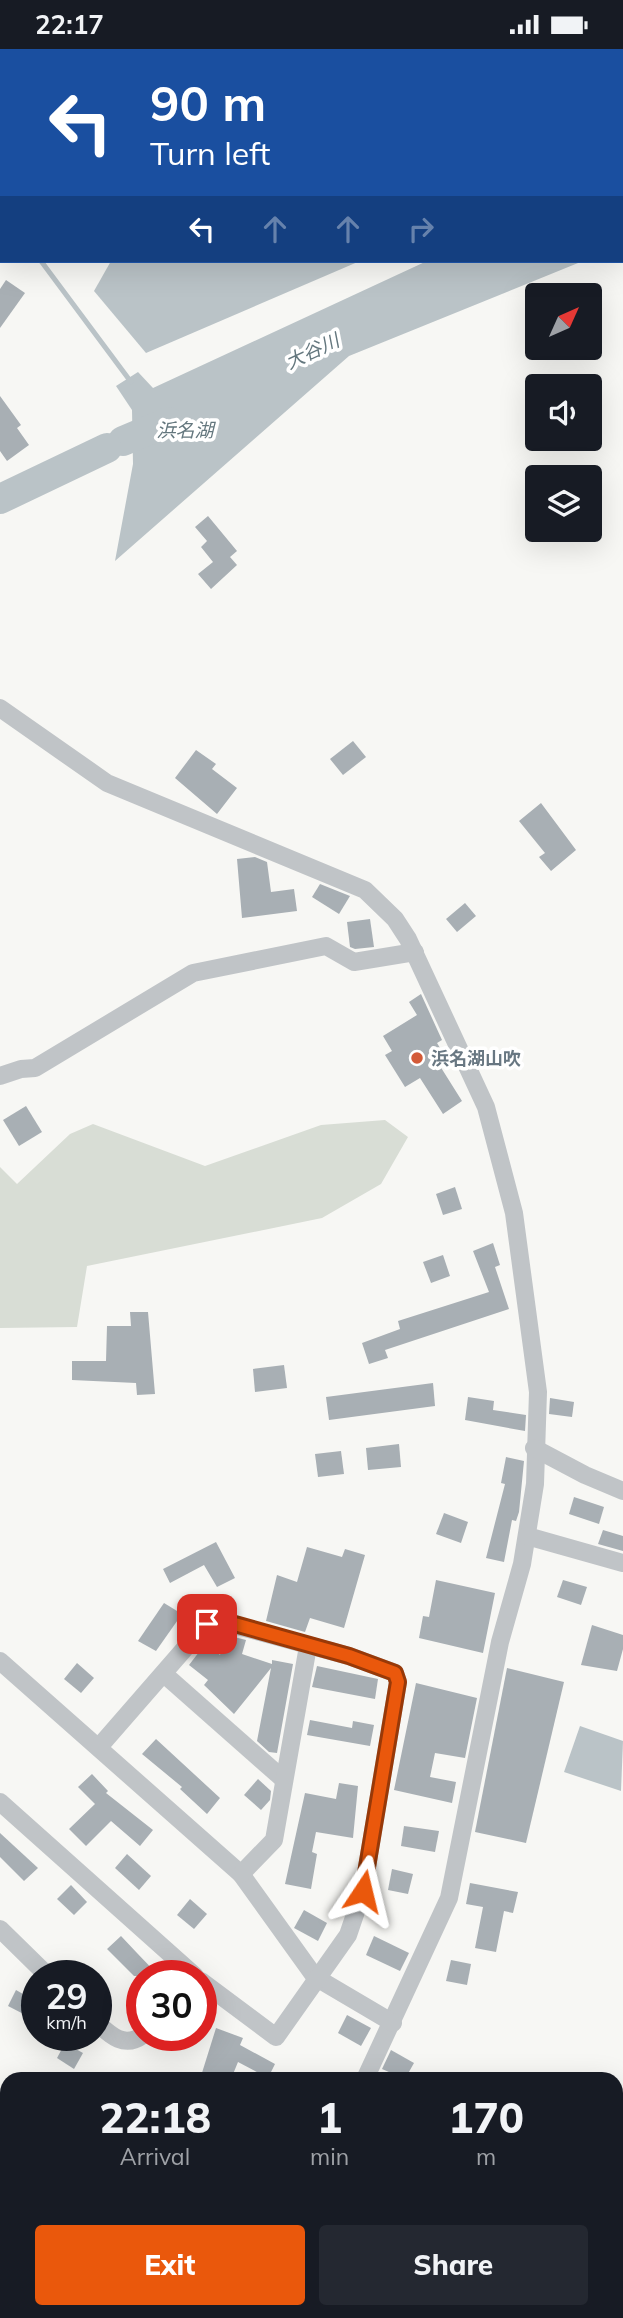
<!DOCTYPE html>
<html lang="en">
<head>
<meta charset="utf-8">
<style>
  :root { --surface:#171b24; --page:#242831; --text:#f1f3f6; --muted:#9ea1a6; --accent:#ea580c }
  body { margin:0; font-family:Mulish,"Noto Sans JP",sans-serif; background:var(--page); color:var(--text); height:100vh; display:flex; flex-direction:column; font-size:26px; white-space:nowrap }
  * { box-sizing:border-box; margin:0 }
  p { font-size:23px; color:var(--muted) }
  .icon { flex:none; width:38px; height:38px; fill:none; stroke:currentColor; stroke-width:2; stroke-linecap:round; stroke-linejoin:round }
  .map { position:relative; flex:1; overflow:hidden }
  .drawer { position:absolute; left:0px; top:2023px; width:623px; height:247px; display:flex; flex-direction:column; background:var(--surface); border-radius:21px 21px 0 0; box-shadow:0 7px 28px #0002 }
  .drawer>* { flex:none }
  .banner { position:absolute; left:0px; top:0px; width:623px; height:214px; box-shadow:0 7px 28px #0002; background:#1a4fa0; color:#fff; overflow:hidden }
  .needle { width:46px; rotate:45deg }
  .controls { position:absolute; left:525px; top:234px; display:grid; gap:14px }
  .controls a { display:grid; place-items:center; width:77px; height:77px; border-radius:7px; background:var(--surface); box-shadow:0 7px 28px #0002; font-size:35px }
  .speed { position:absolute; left:21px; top:1911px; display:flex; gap:14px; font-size:35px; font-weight:700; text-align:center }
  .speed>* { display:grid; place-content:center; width:91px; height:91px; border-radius:50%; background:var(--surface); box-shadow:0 7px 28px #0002; line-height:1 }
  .speed small { font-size:18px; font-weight:400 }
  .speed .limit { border:10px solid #d22; background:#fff; color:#111 }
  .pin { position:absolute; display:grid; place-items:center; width:60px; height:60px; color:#fff; margin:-30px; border-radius:14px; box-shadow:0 4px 10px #0006 }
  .me { position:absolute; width:77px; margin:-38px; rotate:10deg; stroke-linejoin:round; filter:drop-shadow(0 0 5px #0008) }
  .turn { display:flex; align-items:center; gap:24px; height:147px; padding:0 35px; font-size:32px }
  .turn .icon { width:91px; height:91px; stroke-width:2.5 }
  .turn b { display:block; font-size:49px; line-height:60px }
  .lanes { display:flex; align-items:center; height:66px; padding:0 35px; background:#0003; justify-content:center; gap:35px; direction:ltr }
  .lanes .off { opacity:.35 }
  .eta { display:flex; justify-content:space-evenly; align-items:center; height:119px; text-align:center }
  .eta b { font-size:42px; font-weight:800; line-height:49px }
  .primary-button { display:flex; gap:14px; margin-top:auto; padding:14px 35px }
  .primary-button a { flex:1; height:80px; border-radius:7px; background:var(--accent); color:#fff; font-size:28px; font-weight:800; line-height:80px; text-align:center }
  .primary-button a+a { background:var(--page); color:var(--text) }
  .status { display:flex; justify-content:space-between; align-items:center; height:49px; padding:0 35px; background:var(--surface); direction:ltr }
  .status svg { height:19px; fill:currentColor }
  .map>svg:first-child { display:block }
  .green { fill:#d8ddd5 }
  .water { fill:#bac3c7 }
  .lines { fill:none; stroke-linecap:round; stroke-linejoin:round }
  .stream { stroke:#bac3c7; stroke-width:5 }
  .river { stroke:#bac3c7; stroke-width:30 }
  .building { fill:#a8afb4 }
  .minor { stroke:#c0c4c7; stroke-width:18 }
  .route-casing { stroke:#983908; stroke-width:18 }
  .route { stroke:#ea580c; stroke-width:12 }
  .poi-dot { fill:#d35a38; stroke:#fff; stroke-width:2.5 }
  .labels { text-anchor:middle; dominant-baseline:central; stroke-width:7; stroke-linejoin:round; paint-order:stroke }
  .poi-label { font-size:18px; font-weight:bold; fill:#687782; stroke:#fff; text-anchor:start }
  .water-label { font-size:19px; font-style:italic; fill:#64777e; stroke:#fff }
</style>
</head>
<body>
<div class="status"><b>22:17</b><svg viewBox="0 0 49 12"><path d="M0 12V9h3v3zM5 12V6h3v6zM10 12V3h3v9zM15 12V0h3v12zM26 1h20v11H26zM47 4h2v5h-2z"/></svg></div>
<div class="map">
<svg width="623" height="2269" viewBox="0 0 623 2269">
  <rect width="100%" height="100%" fill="#f7f7f4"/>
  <!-- green -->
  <g class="green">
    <polygon points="385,1071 408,1088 381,1135 322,1169 87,1217 77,1278 0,1279 0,1118 17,1135 70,1085 93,1075 205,1117 321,1076"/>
    <polygon points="0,2125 7,2132 7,2208 0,2199"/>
  </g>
  <!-- water -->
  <g class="water">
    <polygon points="111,212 360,212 146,304 94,242"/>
    <polygon points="427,212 583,212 349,307 115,512 133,415 132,361 116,337 138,323 153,339"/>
    <polygon points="580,1677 623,1692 621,1742 564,1723"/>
  </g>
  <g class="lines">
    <!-- stream -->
    <g class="stream">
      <polyline points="0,157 2,159"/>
      <polyline points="41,212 131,333"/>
    </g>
    <!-- river -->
    <g class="river">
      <polyline points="123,392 168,373"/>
      <polyline points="0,450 107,399"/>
    </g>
  </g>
  <!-- building -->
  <g class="building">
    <polygon points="6,231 25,244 0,279 0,240"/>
    <polygon points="0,347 21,376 17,379 29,396 7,412 0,402"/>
    <polygon points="208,467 237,502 230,508 237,516 211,540 198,525 213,513 201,498 207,492 195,478"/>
    <polygon points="353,692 366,708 343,726 330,710"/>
    <polygon points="196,701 216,715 212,720 237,739 217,765 175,729"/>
    <polygon points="541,754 576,801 551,822 539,808 545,804 519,772"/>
    <polygon points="255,808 267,813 271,843 294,840 297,862 242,869 237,810"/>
    <polygon points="320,835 350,847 339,865 312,848"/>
    <polygon points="465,854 476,867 457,883 446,870"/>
    <polygon points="370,870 374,898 355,900 350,898 347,873"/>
    <polygon points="421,945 442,991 437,994 448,1012 440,1017 462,1052 443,1065 420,1029 405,1038 385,1006 392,1002 383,987 417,966 409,953"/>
    <polygon points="26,1057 42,1083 19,1097 3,1071"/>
    <polygon points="455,1138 462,1160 443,1166 436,1145"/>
    <polygon points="493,1194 500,1216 495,1218 509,1260 385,1301 388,1309 369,1315 362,1294 400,1280 398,1272 489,1243 473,1202"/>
    <polygon points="443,1206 450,1227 431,1234 423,1213"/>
    <polygon points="130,1263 148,1263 155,1345 137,1346 136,1334 72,1331 72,1312 106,1312 107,1277 131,1277"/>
    <polygon points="284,1316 287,1339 255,1343 253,1320"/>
    <polygon points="433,1334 435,1357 329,1371 326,1348"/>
    <polygon points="468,1348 494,1352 493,1361 526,1366 525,1382 465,1371"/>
    <polygon points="550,1349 574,1353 572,1368 549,1365"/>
    <polygon points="399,1395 401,1418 368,1421 366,1399"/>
    <polygon points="341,1402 344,1425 318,1428 315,1405"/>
    <polygon points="506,1408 524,1412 519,1463 516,1472 512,1471 504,1513 486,1509 505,1435 501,1434"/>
    <polygon points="574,1448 604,1458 599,1475 569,1465"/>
    <polygon points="444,1464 468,1473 461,1494 436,1485"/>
    <polygon points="603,1481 623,1487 623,1502 598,1495"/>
    <polygon points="216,1493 235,1529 217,1538 204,1516 170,1534 163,1520"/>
    <polygon points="307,1498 342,1508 345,1500 365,1506 344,1579 310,1569 305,1583 266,1572 277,1526 297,1533"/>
    <polygon points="436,1531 495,1544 483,1604 419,1589 423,1567 429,1568"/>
    <polygon points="563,1531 587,1538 581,1556 557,1548"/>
    <polygon points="164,1554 182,1565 156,1602 138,1592"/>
    <polygon points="592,1576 623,1586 623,1600 617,1622 581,1616"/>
    <polygon points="226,1586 246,1591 242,1605 272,1615 272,1611 293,1615 277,1704 269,1703 257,1692 271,1619 234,1665 204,1636 208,1631 189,1616 206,1594 220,1606"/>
    <polygon points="77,1614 94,1629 81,1644 64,1630"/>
    <polygon points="317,1617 378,1630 375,1650 312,1638"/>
    <polygon points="507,1619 564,1633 526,1794 475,1783"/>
    <polygon points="416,1634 477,1649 465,1709 435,1704 430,1728 456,1733 452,1754 394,1741"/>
    <polygon points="310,1671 352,1679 353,1672 374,1676 370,1697 307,1686"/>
    <polygon points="156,1690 220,1749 207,1765 180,1740 182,1738 142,1705"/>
    <polygon points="92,1725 108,1742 106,1744 153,1781 140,1797 111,1772 86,1797 69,1780 95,1755 78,1738"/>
    <polygon points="258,1730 271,1742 270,1751 261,1761 244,1746"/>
    <polygon points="339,1734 358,1737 353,1789 316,1783 312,1803 317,1805 311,1840 285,1835 305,1744 336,1750"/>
    <polygon points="404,1777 439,1782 435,1803 401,1797"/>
    <polygon points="0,1784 38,1819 24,1832 0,1808"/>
    <polygon points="127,1805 151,1827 139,1841 115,1819"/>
    <polygon points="392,1820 413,1825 408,1845 388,1841"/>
    <polygon points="470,1834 518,1843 513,1864 504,1862 496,1903 475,1899 483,1858 466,1855"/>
    <polygon points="71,1836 87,1853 74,1866 57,1850"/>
    <polygon points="190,1850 207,1865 194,1880 177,1866"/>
    <polygon points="304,1861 327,1874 318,1892 294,1879"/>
    <polygon points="121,1887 137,1904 159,1927 134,1927 107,1900"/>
    <polygon points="374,1887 409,1904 400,1922 366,1906"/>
    <polygon points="451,1911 471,1915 467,1936 446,1932"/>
    <polygon points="16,1941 37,1953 37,1972 8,1957"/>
    <polygon points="347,1966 371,1979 361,1997 338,1984"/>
    <polygon points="216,1979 243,1989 240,1996 275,2015 268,2029 238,2013 231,2030 201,2027"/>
    <polygon points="65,1994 83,2004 74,2020 57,2009"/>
    <polygon points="391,2001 414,2014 405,2030 382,2020"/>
  </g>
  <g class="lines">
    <!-- minor -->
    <g class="minor">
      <polyline points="140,2 142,0"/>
      <polyline points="0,188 2,185"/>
      <polyline points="0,659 107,734 365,841 395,870 408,890 486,1058 514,1164 538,1343 535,1435 522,1515 500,1593 449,1849 365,2030"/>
      <polyline points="0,1027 21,1020 35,1019 193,924 326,897 354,913 415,903"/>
      <polyline points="534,1399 585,1426 623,1442"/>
      <polyline points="527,1487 623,1514"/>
      <polyline points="0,1612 241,1825 315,1928 393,1974"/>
      <polyline points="164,1625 283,1730"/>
      <polyline points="99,1698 200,1582 215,1571 349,1607 395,1624 398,1633 363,1842 348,1886 276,1988 201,1932"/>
      <polyline points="0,1753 195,1927"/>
      <polyline points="241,1825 274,1791 308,1597"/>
      <polyline points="0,1880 48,1927"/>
      <path d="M96,1973C110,1986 124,2000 143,1986"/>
      <polyline points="0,2112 7,2120"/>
      <polyline points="178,2263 197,2269"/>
      <polyline points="36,2269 39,2263"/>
      <polyline points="273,2269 275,2263"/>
    </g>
  </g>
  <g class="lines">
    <!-- route casing -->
    <g class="route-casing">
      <polyline id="route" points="207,1575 215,1571 224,1572 349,1607 395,1624 398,1633 363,1842"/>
    </g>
    <!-- route -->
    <use href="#route" class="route"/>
  </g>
  <!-- markers -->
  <circle class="poi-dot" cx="417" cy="1009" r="7"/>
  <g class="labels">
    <!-- poi labels -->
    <g class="poi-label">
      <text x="431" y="1009">浜名湖山吹</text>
    </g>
    <!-- water labels -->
    <g class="water-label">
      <text transform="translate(312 302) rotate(-25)">大谷川</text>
      <text x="185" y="381">浜名湖</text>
    </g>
  </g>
</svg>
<div class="controls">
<a><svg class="needle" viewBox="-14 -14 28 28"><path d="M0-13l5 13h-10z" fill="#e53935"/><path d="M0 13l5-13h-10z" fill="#9ea1a6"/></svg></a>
<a><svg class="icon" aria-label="sound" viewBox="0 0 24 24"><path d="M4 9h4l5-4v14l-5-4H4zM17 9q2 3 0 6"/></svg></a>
<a><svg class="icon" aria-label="layers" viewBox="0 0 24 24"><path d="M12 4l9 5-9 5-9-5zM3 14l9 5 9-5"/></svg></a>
</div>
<div class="speed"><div>29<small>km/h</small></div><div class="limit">30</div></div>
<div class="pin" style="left:207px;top:1575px;background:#d93025"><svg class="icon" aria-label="arrive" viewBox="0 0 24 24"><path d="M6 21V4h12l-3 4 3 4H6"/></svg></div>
<svg class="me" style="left:363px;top:1842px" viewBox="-20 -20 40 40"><path d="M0-17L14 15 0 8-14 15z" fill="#ea580c" stroke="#fff" stroke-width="4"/></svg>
<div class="banner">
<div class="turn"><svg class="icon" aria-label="left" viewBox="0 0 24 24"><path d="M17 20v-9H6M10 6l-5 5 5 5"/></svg><div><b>90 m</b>Turn left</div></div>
<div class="lanes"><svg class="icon" aria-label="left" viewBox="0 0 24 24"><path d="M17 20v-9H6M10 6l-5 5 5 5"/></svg><svg class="icon off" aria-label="ahead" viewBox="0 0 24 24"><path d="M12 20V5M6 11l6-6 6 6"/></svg><svg class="icon off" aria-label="ahead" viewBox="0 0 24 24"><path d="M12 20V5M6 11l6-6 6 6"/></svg><svg class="icon off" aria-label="right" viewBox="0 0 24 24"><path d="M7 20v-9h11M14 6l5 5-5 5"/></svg></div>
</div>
<section class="drawer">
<div class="eta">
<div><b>22:18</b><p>Arrival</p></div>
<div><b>1</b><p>min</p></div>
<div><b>170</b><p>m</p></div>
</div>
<div class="primary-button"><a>Exit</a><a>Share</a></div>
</section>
</div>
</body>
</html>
